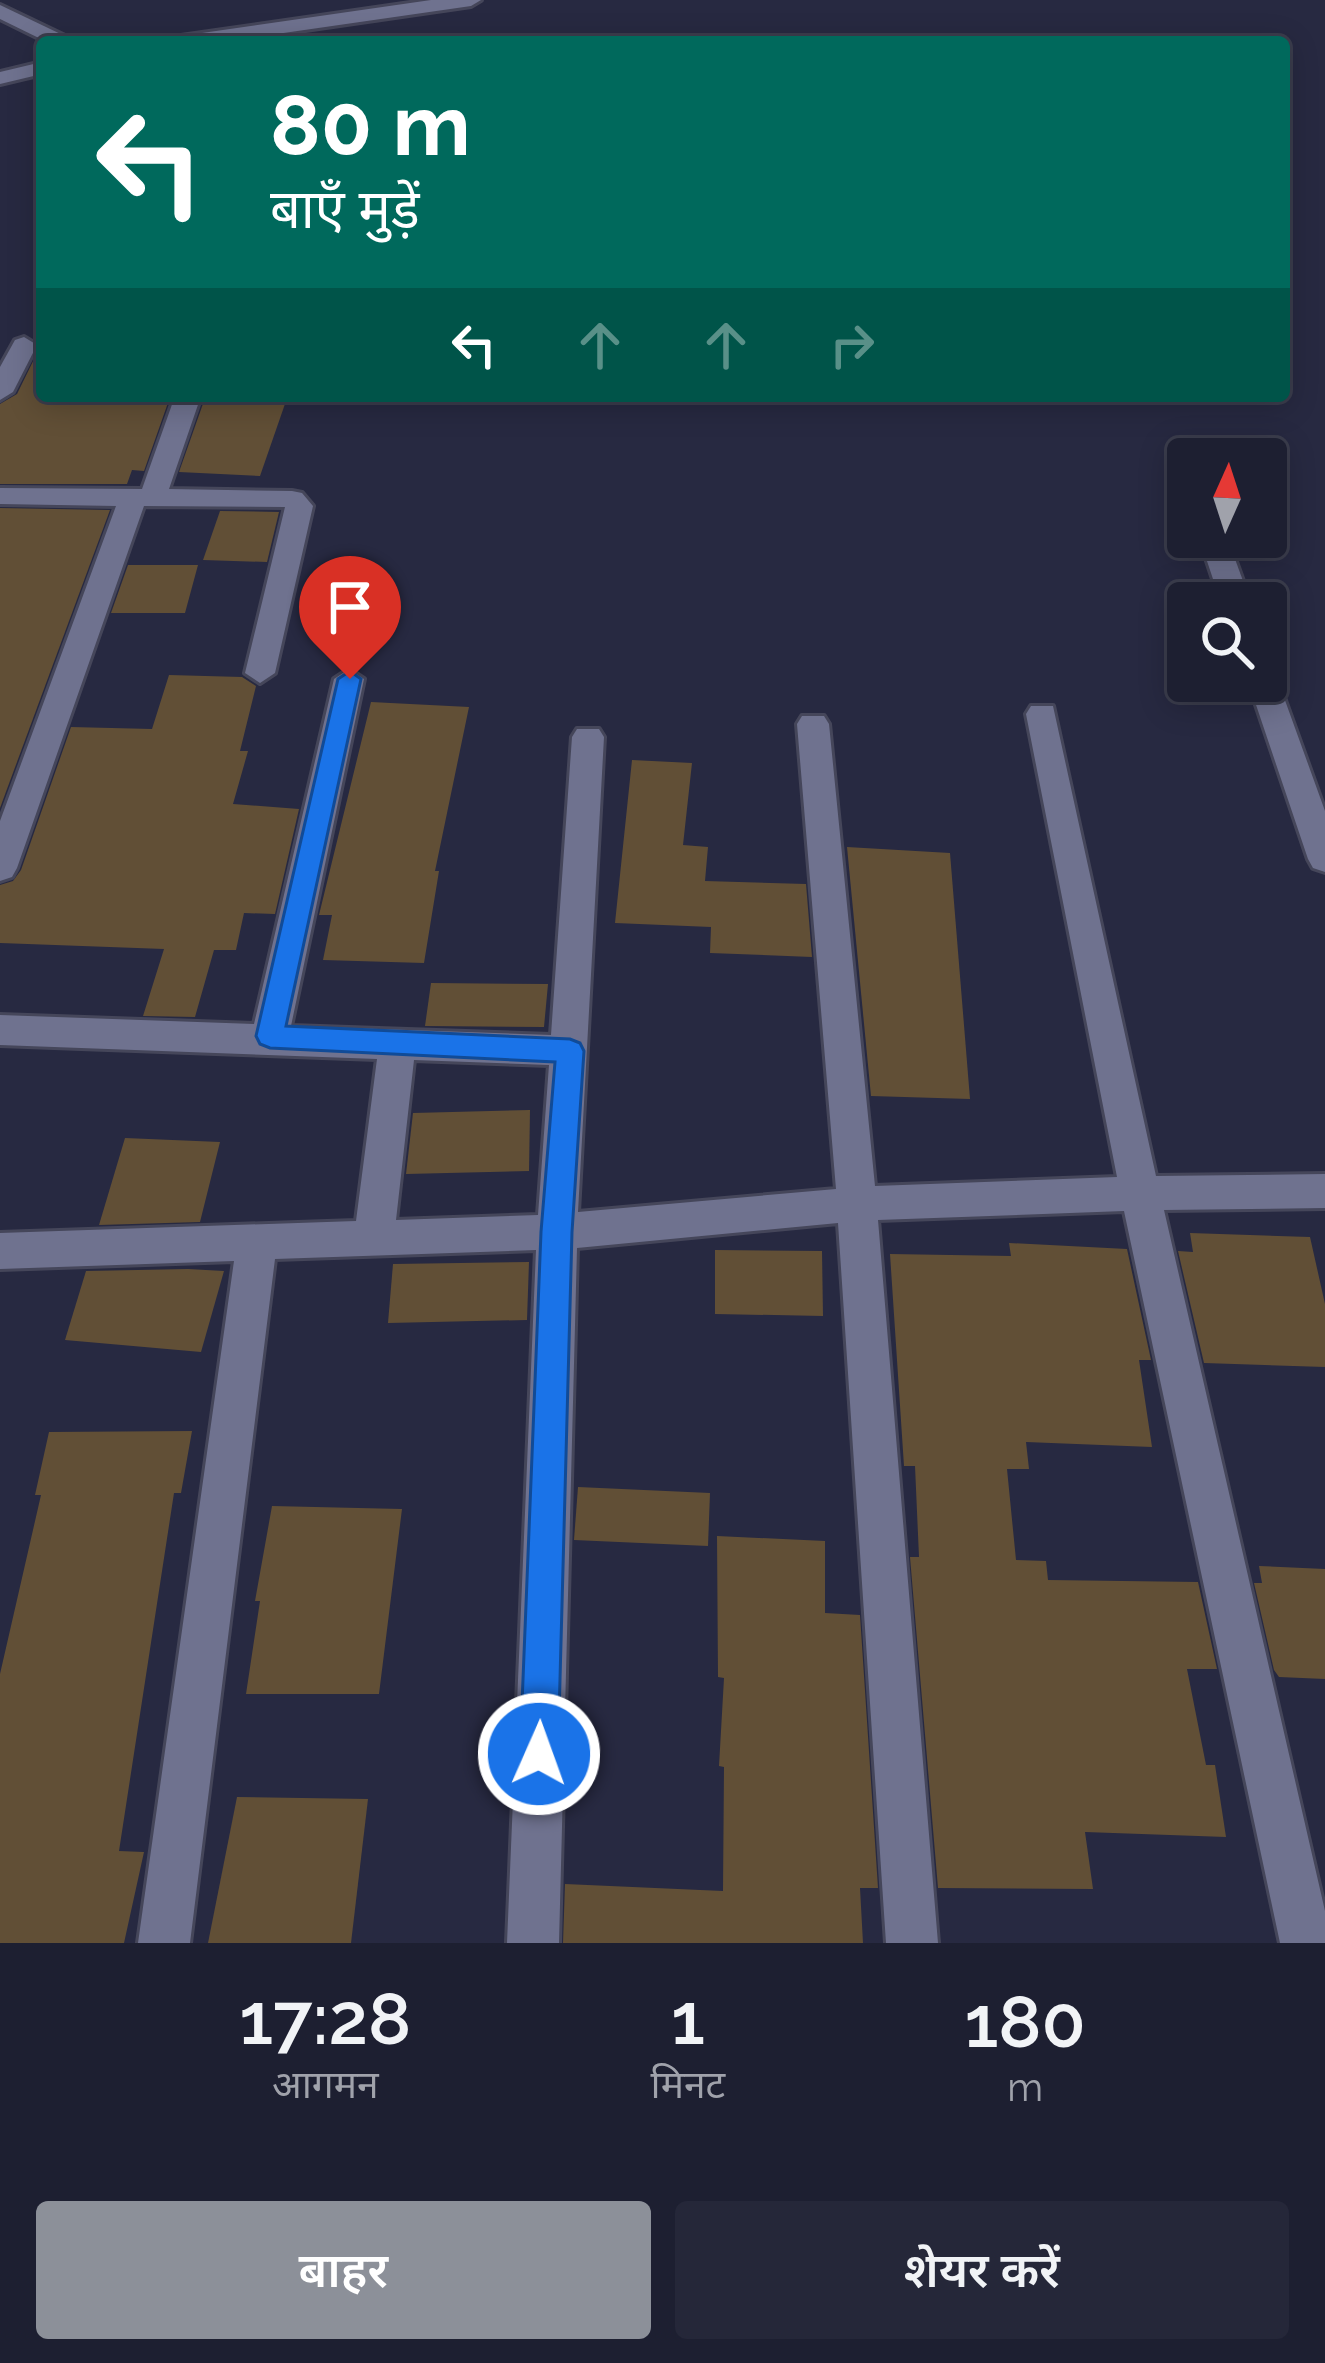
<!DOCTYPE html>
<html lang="hi">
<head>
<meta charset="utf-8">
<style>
  :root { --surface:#1d1f31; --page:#252739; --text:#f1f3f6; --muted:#a0a2ab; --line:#3b3d4d; --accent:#8c9099 }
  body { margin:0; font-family:Raleway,"Noto Sans Devanagari",sans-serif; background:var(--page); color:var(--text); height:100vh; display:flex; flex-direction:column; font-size:45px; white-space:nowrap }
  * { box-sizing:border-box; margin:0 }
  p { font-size:39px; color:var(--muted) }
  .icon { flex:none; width:66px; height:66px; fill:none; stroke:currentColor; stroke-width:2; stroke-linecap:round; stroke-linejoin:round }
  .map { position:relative; height:1943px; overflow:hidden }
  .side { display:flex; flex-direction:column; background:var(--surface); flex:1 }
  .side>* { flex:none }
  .top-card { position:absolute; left:36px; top:36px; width:1254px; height:366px; border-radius:12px; box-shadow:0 6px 30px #0003,0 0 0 3px var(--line); background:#00695c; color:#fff; overflow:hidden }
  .needle { width:78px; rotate:3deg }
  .controls { position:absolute; left:1167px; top:438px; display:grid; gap:24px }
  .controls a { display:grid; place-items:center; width:120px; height:120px; border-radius:12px; background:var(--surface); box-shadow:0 6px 30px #0003,0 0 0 3px var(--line); font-size:60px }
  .pin { position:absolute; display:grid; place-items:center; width:102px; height:102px; color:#fff; margin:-123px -51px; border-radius:50% 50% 50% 0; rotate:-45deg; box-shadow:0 0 12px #0007 }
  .pin .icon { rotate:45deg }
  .me { position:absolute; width:132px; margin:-66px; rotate:2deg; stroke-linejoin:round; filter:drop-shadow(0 0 9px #0008) }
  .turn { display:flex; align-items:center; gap:42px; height:252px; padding:0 36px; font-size:54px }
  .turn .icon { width:156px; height:156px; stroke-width:2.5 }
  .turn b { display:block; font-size:84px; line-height:102px }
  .lanes { display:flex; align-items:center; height:114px; padding:0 36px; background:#0003; justify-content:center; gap:60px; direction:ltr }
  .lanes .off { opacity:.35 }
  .eta { display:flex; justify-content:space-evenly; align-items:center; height:204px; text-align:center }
  .eta b { font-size:72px; font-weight:600; line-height:84px }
  .action { display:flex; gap:24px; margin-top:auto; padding:24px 36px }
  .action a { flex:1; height:138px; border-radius:12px; background:var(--accent); color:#fff; font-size:48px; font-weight:600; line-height:138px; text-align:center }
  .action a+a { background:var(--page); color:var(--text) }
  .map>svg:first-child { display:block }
  .building { fill:#614f36 }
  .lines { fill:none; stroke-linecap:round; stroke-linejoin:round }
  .minor-casing { stroke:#45465a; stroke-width:6 }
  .minor { fill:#6f728f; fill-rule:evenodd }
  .route { fill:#1a73e8; stroke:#114b97; stroke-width:3 }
</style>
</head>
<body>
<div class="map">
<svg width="1325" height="1943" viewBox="0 0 1325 1943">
  <rect width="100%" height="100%" fill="#272941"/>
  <!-- building -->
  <g class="building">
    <polygon points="41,345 42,396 170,397 144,471 132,470 127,484 0,484 0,404 17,394"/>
    <polygon points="205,398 286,401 260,476 179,472"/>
    <polygon points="0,508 110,510 0,808"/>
    <polygon points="220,511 279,512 267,562 203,560"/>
    <polygon points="128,565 198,565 185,613 111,613"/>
    <polygon points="169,675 242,677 256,686 240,751 248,751 233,804 299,809 275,914 244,913 236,950 214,950 195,1017 143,1016 164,949 0,943 0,885 13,881 21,870 71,727 152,729"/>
    <polygon points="371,702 469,707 435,871 439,871 424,963 323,960 332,915 319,915"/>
    <polygon points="632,760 692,763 683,845 708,847 705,881 806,884 812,957 710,953 711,927 615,923"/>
    <polygon points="847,847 950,853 970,1099 871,1096"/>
    <polygon points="431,983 548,984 544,1027 425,1026"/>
    <polygon points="530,1110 529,1171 406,1174 413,1113"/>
    <polygon points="125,1138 220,1142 200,1222 99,1225"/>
    <polygon points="1190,1233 1310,1237 1325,1304 1325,1367 1204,1363 1178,1251 1193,1252"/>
    <polygon points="1009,1243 1127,1249 1151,1360 1139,1360 1152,1447 1026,1442 1029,1469 1007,1469 1016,1560 1046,1561 1048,1580 1198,1582 1217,1669 1187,1669 1206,1765 1215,1765 1226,1837 1085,1832 1093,1889 938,1888 910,1557 919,1557 915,1466 904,1466 890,1254 1011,1256"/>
    <polygon points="715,1250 822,1251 823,1316 715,1314"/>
    <polygon points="529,1262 527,1320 388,1323 393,1264"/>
    <polygon points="188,1269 224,1271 201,1352 65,1340 86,1271"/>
    <polygon points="192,1431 181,1493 174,1493 119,1851 144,1852 124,1943 0,1943 0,1674 41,1495 35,1495 49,1432"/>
    <polygon points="578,1487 710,1493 708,1546 574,1540"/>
    <polygon points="272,1506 402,1509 379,1694 246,1694 260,1601 255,1601"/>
    <polygon points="717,1536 825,1541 825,1613 860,1615 878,1888 860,1888 863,1943 563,1943 565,1884 723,1891 724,1767 719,1766 724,1678 718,1677"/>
    <polygon points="1259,1566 1325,1569 1325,1679 1279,1677 1274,1670 1254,1583 1262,1583"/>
    <polygon points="237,1797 368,1799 351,1943 208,1943"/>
  </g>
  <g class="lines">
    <!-- minor casing -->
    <g class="minor-casing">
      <g id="minor">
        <polygon points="431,0 481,0 471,6 222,42 171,42 181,36"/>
        <polygon points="0,5 69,38 72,42 47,42 0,19"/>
        <polygon points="42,62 42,74 0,84 0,72"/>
        <polygon points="24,337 37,345 13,392 0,400 0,367 15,340"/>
        <polygon points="175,396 201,396 169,489 292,491 302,493 313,506 275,673 260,683 245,673 285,507 144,506 17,868 12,877 0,881 0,821 116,506 0,504 0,488 142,489"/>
        <polygon points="1199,537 1227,537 1251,603 1221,603"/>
        <path d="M349,669L364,679L291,1026L551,1035L572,737L577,729H599L604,737L578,1212L836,1189L797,724L802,716H824L829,724L875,1186L1117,1177L1026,714L1031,706H1053L1156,1176L1325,1174V1208L1164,1210L1325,1911V1943H1280L1124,1211L878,1220L938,1943H886L838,1223L577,1248L559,1943H507L536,1250L275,1259L190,1943H138L234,1261L0,1269V1233L356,1221L377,1059L0,1045V1015L254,1024L334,679ZM414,1060L549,1065L538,1215L396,1220Z"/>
        <polygon points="1266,671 1278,681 1325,811 1325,872 1313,868 1308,859 1248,681 1266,681"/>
      </g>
    </g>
    <!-- minor -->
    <use href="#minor" class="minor"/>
  </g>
  <!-- route -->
  <polygon class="route" points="350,671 361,679 286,1026 570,1039 580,1043 584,1051 572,1232 558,1754 552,1767 539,1772 526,1767 520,1754 541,1232 555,1062 270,1048 260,1044 256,1036 338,679"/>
</svg>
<div class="controls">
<a><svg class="needle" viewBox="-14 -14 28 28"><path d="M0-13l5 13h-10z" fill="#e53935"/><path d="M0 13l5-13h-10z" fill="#a0a2ab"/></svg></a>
<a><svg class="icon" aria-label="search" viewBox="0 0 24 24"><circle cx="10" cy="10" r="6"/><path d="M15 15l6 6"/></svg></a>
</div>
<div class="pin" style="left:350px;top:679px;background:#d93025"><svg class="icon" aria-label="arrive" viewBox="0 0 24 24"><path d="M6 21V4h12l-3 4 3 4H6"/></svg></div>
<svg class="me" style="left:539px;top:1754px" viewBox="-20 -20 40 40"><circle r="17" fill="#1a73e8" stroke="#fff" stroke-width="3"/><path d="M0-11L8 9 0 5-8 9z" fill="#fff"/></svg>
<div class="top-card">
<div class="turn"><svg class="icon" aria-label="left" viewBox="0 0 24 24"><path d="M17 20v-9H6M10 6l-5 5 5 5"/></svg><div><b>80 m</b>बाएँ मुड़ें</div></div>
<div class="lanes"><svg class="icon" aria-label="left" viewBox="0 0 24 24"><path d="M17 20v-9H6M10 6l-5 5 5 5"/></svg><svg class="icon off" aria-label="ahead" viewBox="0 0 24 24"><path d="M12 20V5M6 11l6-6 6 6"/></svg><svg class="icon off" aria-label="ahead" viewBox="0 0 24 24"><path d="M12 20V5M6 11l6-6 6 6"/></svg><svg class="icon off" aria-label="right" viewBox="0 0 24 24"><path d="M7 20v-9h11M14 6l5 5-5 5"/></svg></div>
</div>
</div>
<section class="side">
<div class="eta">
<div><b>17:28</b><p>आगमन</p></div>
<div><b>1</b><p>मिनट</p></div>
<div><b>180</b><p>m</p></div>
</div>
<div class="action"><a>बाहर</a><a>शेयर करें</a></div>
</section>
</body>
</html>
